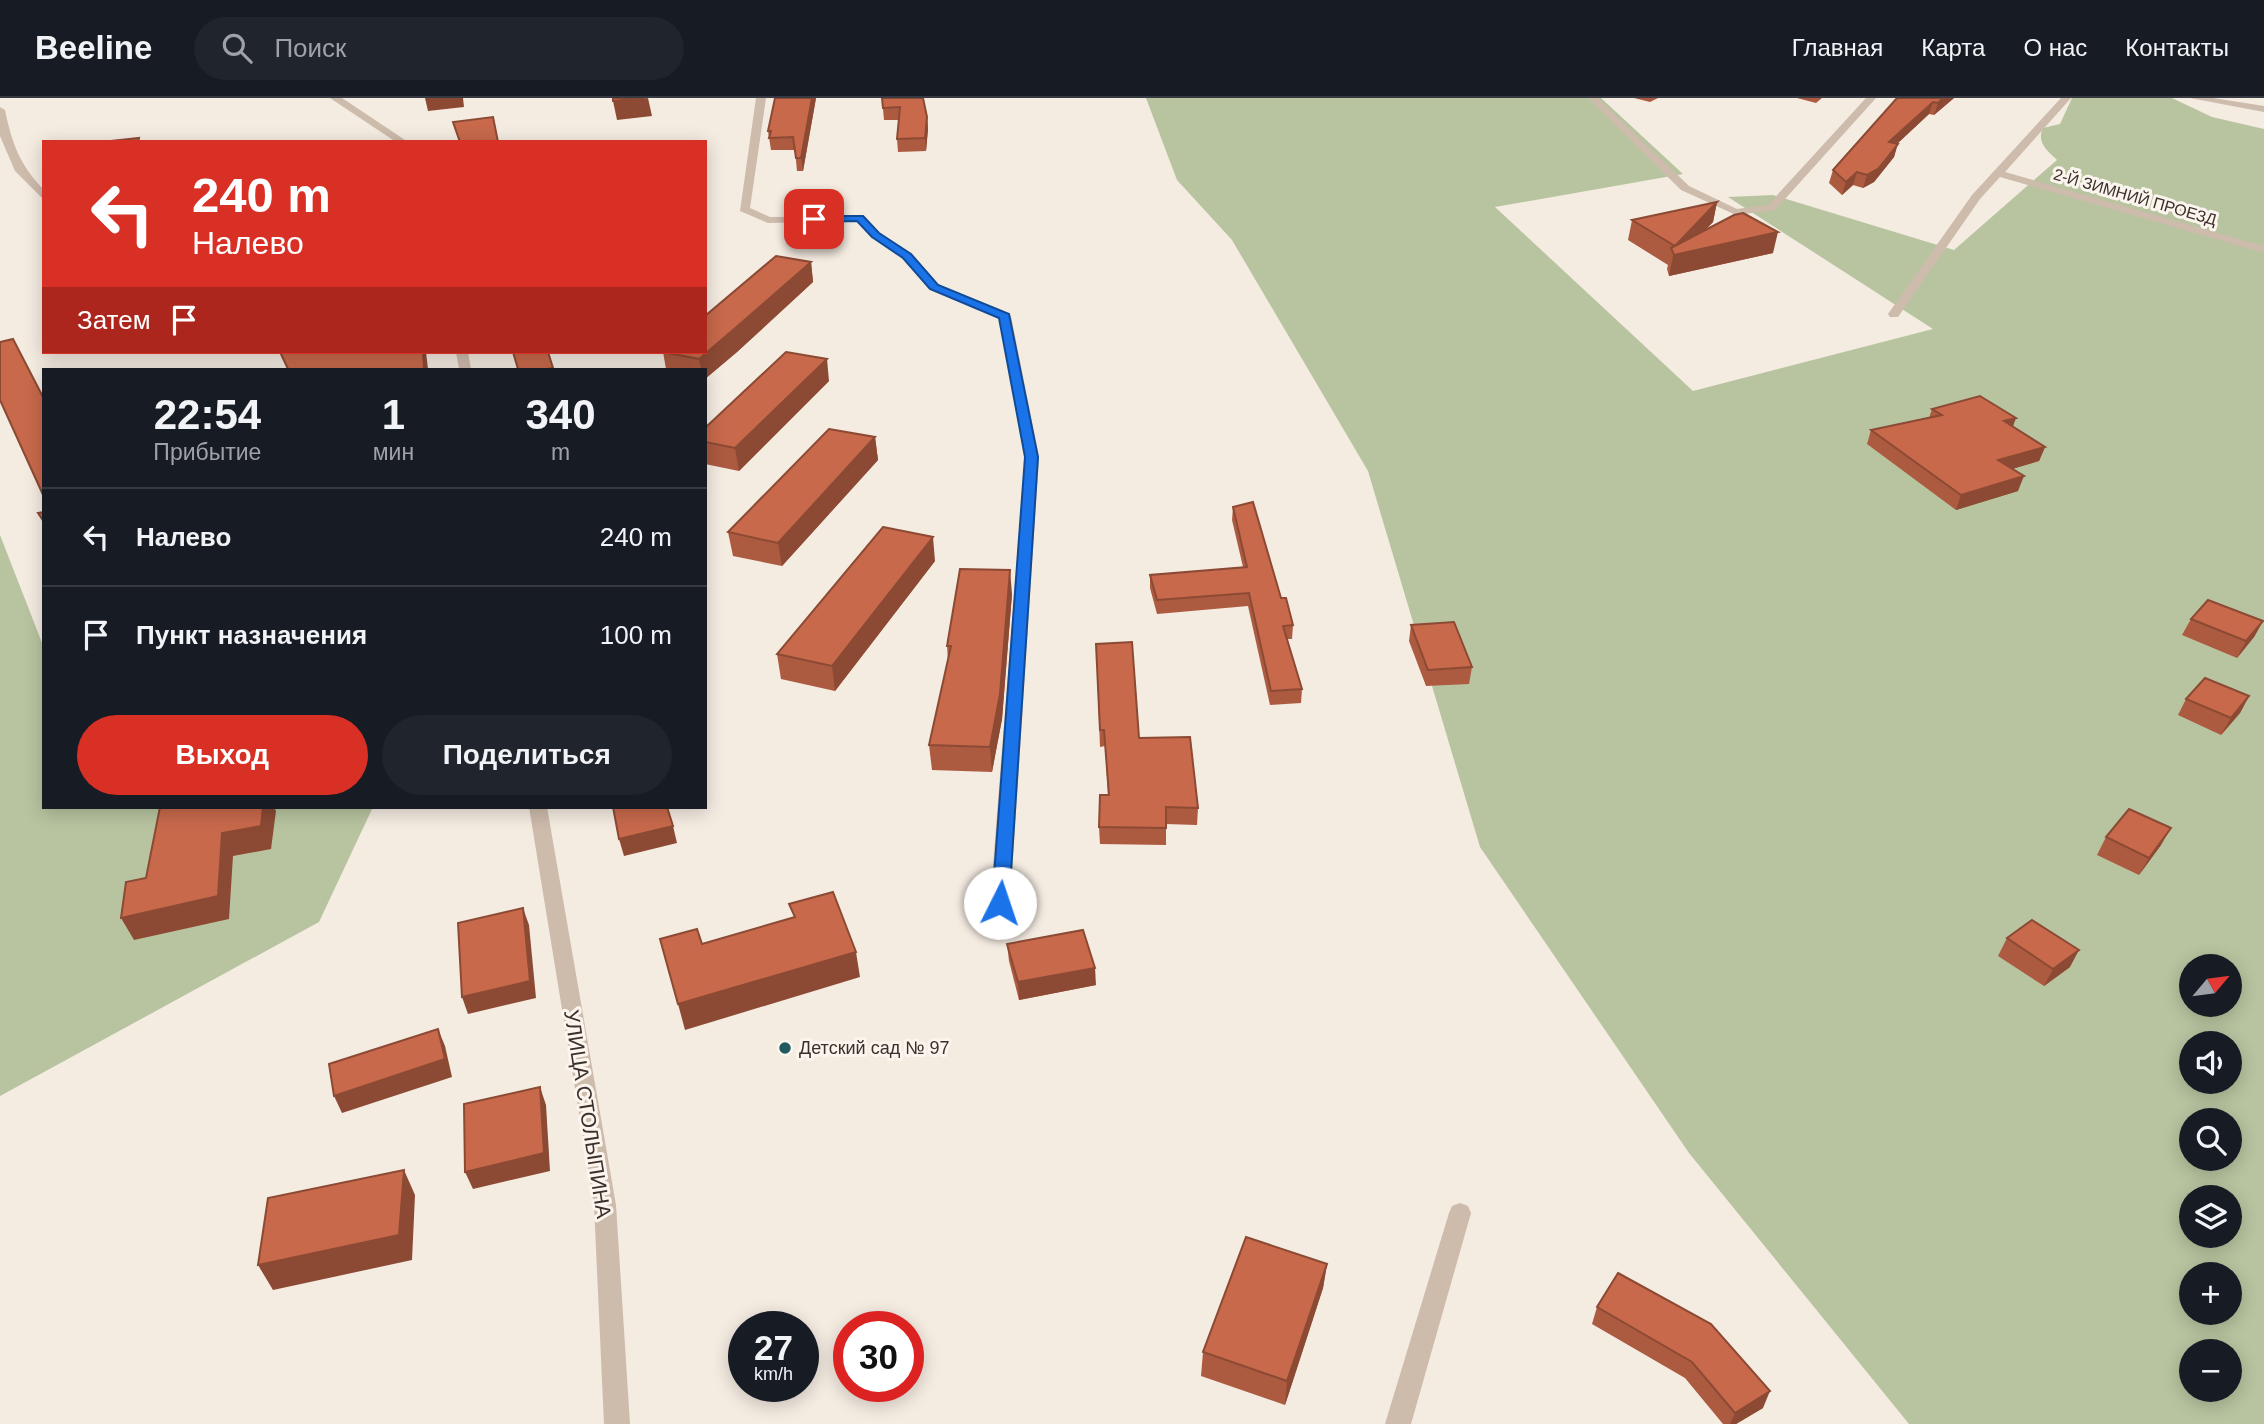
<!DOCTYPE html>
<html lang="ru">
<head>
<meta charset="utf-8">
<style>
  :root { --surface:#171b24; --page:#20242c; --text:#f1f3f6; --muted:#9ea1a6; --line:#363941; --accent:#d93025 }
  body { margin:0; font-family:Helvetica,sans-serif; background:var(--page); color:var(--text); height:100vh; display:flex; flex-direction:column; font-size:26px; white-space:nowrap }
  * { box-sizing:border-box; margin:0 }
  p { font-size:23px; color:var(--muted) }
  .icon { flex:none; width:38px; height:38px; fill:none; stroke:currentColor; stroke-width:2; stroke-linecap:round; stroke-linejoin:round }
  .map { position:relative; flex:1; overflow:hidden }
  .panel { position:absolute; left:42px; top:270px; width:665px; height:441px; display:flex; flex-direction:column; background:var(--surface); border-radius:0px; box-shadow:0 4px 18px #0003 }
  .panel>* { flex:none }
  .guide { position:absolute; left:42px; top:42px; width:665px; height:214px; border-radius:0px; box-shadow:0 4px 18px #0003; background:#d93025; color:#fff; overflow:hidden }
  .needle { width:46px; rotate:61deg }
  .buttons { position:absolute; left:2179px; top:856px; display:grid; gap:14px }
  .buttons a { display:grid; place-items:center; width:63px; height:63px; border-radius:50%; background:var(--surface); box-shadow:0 4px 18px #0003; font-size:35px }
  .speed { position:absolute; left:728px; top:1213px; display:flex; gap:14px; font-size:35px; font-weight:700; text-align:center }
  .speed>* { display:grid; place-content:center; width:91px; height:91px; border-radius:50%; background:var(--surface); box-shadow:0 4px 18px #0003; line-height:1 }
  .speed small { font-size:18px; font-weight:400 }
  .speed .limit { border:10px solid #d22; background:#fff; color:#111 }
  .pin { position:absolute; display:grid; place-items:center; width:60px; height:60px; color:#fff; margin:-30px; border-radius:14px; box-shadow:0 4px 10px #0006 }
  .me { position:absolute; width:77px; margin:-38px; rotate:4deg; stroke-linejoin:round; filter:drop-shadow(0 0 5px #0008) }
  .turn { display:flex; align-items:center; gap:24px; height:147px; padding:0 35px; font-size:32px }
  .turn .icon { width:91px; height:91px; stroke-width:2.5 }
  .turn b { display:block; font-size:49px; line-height:60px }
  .then { display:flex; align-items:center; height:66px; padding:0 35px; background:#0003; gap:14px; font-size:26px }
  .eta { display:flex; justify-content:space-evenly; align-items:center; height:119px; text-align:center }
  .eta b { font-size:42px; font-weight:600; line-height:49px }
  .primary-button { display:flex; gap:14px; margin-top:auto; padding:14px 35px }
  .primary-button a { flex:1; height:80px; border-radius:42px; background:var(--accent); color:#fff; font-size:28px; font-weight:600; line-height:80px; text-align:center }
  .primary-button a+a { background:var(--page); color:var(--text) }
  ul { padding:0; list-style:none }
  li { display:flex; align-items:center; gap:21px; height:98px; padding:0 35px; border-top:2px solid var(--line) }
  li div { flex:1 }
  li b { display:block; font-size:26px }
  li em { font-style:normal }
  header { display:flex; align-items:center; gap:42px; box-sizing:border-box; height:98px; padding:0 35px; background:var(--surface); border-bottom:2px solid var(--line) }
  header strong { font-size:33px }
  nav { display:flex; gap:38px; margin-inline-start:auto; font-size:24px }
  .search { width:490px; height:63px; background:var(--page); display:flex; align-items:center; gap:18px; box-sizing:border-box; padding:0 24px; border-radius:38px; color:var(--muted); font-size:26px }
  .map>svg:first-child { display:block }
  .green { fill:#b8c4a0; fill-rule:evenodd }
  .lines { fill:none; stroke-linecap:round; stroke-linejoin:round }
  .minor { fill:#cdbbac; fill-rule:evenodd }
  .wall { fill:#ac5a40 }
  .shaded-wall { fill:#8c4a34 }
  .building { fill:#c8694b; stroke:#8c4a34; stroke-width:2 }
  .route { fill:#1a73e8; stroke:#114b97; stroke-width:2 }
  .poi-dot { fill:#1f5a5e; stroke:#fbf5ee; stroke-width:2.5 }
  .labels { text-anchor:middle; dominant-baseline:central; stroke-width:6; stroke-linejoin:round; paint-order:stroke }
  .far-street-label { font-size:16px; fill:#3b302b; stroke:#fbf5ee }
  .poi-label { font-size:18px; fill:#3b302b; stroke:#fbf5ee; text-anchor:start }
  .near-street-label { font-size:21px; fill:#3b302b; stroke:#fbf5ee }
</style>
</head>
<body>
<header>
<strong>Beeline</strong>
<div class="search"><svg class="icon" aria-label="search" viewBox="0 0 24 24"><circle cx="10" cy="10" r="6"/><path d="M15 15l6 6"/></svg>Поиск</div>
<nav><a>Главная</a><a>Карта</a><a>О нас</a><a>Контакты</a></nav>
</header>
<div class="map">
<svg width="2264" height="1326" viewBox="0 0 2264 1326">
  <rect width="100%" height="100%" fill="#f4ebe1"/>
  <!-- green -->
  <g class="green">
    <path d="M1146,0H1601L1683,76L1495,109L1693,293L1933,231L1728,99L1773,97L1954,152L2057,62C2048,53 2036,45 2043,30L2060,26L2072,0H2172L2212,19L2264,31V1326H1909L1689,1055L1480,749L1368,373L1232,142L1177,82ZM2191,868H2230V906H2191ZM2191,945H2230V984H2191ZM2191,1022H2230V1060H2191ZM2191,1099H2230V1138H2191ZM2191,1176H2230V1214H2191ZM2191,1253H2230V1292H2191Z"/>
    <polygon points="0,437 44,550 44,709 373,709 319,824 0,998"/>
  </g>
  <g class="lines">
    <!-- minor -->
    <g class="minor">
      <polygon points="330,0 342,0 408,44 396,44"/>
      <polygon points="756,0 766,0 750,110 770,119 864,118 879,135 911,156 938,186 1011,218 1039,359 1010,805 1007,810 993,810 990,805 1025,359 999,220 930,192 903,160 871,139 857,123 768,125 740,113"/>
      <polygon points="1588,0 1598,0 1689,88 1737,111 1768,107 1866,0 1876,0 1775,112 1736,117 1681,92"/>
      <polygon points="2061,0 2071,0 2005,74 2264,148 2264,155 2000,79 1980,101 1898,219 1890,219 1888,216 1972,97"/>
      <polygon points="2190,0 2213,0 2264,8 2264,14"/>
      <path d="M0,9L5,12C12,46 20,67 44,92V102L15,73L0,38Z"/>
      <polygon points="456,254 468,254 471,271 459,271"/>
      <polygon points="529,709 547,709 616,1107 630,1326 604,1326 594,1107"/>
      <polygon points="1460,1105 1468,1108 1471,1115 1411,1326 1385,1326 1449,1115 1452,1108"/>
    </g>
  </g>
  <!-- wall -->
  <g class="wall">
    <polygon points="816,0 803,73 797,73 795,52 771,52 768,33"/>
    <polygon points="882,0 927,19 928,31 926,53 898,54 897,41 899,22 884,22"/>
    <polygon points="1634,0 1658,0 1650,4"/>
    <polygon points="1797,0 1822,0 1816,5"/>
    <polygon points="1897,0 1954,0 1934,17 1929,16 1897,46 1894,59 1874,84 1863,90 1853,87 1842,97 1829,85 1833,72"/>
    <polygon points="1717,104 1713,124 1704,133 1773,155 1669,178 1667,171 1668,167 1628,142 1632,122"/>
    <polygon points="811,164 813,184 737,254 705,281 705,271 666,271 663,254"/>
    <polygon points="829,283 739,373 705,366 705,330"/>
    <polygon points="1932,311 2013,329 2045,349 2039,363 2012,371 2018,393 1956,412 1867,346 1871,332 1929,320"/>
    <polygon points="875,339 878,362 782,468 733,458 728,434"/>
    <polygon points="1233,409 1281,500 1293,527 1292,541 1287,541 1302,591 1301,605 1270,607 1248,508 1157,516 1150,490 1150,477 1243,469 1232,422"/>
    <polygon points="935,463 835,593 781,581 777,556"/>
    <polygon points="1012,496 1002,621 992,674 932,672 929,647 948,563 947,548"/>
    <polygon points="2191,521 2263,523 2254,539 2237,560 2182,537"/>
    <polygon points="1411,527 1472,569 1469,586 1426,588 1409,543"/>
    <polygon points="1096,546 1139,640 1198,710 1197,727 1166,726 1166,747 1100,746 1099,729 1108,697 1105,648 1100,649"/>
    <polygon points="2249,598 2240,615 2221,637 2178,617 2186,601"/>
    <polygon points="2106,739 2161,747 2139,777 2097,757"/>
    <polygon points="2007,840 2070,869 2044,888 1998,858"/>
    <polygon points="1007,846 1096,887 1019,902 1009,863"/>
    <polygon points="1327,1166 1323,1190 1285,1307 1201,1278 1203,1254"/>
    <polygon points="1618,1175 1763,1310 1736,1326 1723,1326 1685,1280 1592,1226 1597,1209"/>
  </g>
  <!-- shaded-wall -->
  <g class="shaded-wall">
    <polygon points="425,0 463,0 464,9 428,13"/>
    <polygon points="648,0 652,18 617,22 613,3"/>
    <polygon points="812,0 816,0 803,73 801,60"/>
    <polygon points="1943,0 1954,0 1934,17 1938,5"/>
    <polygon points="1933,4 1929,16 1885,57 1889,44"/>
    <polygon points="927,19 928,31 926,53 925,40"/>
    <polygon points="1898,46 1894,59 1874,84 1863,90 1867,77"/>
    <polygon points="1857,74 1853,87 1842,97 1846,84"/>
    <polygon points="1717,104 1713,124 1683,155 1778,134 1773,155 1669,178 1675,148"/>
    <polygon points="811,164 813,184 737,254 705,281 705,271 701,271 699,261"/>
    <polygon points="423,254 426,254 428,271 424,271"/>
    <polygon points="827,261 829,283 739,373 735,350"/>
    <polygon points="2016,320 2011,334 2004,323"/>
    <polygon points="875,339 878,362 782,468 778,445"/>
    <polygon points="2045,349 2039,363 1992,377 1998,362"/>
    <polygon points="2024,378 2018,393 1956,412 1961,397"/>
    <polygon points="933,439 935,463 835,593 832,568"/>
    <polygon points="1010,472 1012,496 1002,621 992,674 990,649"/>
    <polygon points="2263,523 2254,539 2237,560 2246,543"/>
    <polygon points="2249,598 2240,615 2221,637 2231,620"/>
    <polygon points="263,709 274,709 276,713 271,751 233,758 229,821 134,842 121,820 222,735"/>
    <polygon points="673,728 677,745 624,758 619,741"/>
    <polygon points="2171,730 2161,747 2139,777 2149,760"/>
    <polygon points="523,810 529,827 536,900 468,916 462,899"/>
    <polygon points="2079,852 2070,869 2044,888 2053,871"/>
    <polygon points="856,854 860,879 685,932 678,906"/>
    <polygon points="1095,870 1096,887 1019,902 1018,884"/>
    <polygon points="438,931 445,948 452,979 342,1015 334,998"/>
    <polygon points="540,989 546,1007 550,1073 473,1091 465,1074"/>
    <polygon points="404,1072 415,1097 412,1162 273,1192 258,1167"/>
    <polygon points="1327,1166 1323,1190 1285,1307 1287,1283"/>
    <polygon points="1770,1293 1763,1310 1736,1326 1730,1326 1735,1315"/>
  </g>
  <!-- building -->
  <g class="building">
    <polygon points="613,0 645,0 613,3"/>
    <polygon points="775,0 812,0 801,60 796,60 793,39 769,40 771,33 768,33"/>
    <polygon points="882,0 923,0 927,19 925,40 897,41 900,9 883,10"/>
    <polygon points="1897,0 1943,0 1938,5 1933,4 1889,44 1898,46 1878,71 1867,77 1857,74 1846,84 1833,72"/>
    <polygon points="493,19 498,44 460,44 453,24"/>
    <polygon points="139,40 138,44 102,44"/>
    <polygon points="1717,104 1675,148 1632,122"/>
    <polygon points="1743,115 1778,134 1674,157 1671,150 1734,117"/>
    <polygon points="776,158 811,164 733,232 699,261 663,254 705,254 705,218"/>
    <polygon points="13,241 44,301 44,399 0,302 0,244"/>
    <polygon points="280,254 423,254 424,271 288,271"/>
    <polygon points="513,254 548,254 553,270 547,271 518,271"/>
    <polygon points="786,254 827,261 735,350 705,344 705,330"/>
    <polygon points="1980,298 2016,320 2004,323 2045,349 1998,362 2024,378 1961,397 1871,332 1942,317 1932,311"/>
    <polygon points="829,331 875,339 778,445 728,434"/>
    <polygon points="1253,404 1281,500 1286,500 1293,527 1283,528 1302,591 1271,593 1249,495 1157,502 1150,477 1247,469 1233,409"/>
    <polygon points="44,414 44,424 38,415"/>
    <polygon points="883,429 933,439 832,568 777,556"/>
    <polygon points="960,471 1010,472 1000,596 990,649 929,647 951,548 947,548"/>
    <polygon points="2208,502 2263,523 2246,543 2191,521"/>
    <polygon points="1454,524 1472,569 1428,572 1411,527"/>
    <polygon points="1132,544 1139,640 1190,639 1198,710 1166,709 1166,730 1099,729 1100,697 1109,697 1104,632 1100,632 1096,546"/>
    <polygon points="2205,580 2249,598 2231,620 2186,601"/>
    <polygon points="160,709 263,709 261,728 222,735 218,798 121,820 126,784 146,780"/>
    <polygon points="613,709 667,709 673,728 619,741"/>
    <polygon points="2129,711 2171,730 2149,760 2106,739"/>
    <polygon points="833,794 856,854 678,906 660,841 697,831 702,846 795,819 789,806"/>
    <polygon points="523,810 530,883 462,899 458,825"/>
    <polygon points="2032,822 2079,852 2053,871 2007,840"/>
    <polygon points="1083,832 1095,870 1018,884 1007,846"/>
    <polygon points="438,931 445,961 334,998 329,966"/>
    <polygon points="540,989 544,1055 465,1074 464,1006"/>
    <polygon points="404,1072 399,1137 258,1167 268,1100"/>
    <polygon points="1246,1139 1327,1166 1287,1283 1203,1254"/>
    <polygon points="1618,1175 1711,1226 1770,1293 1735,1315 1692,1264 1597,1209"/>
  </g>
  <!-- route -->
  <polygon class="route" points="863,118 879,135 911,156 938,187 1009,216 1038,359 1009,805 1006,810 994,810 992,805 1025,359 999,220 930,191 903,160 872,139 857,123 814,124 809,121 814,118"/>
  <!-- markers -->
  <circle class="poi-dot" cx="785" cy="950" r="7"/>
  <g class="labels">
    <!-- far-street labels -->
    <g class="far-street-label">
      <text transform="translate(2135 99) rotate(16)">2-Й ЗИМНИЙ ПРОЕЗД</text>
    </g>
    <!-- poi labels -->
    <g class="poi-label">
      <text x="799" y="950">Детский сад № 97</text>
    </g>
    <!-- near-street labels -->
    <g class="near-street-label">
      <text transform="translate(588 1016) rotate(81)">УЛИЦА СТОЛЫПИНА</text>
    </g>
  </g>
</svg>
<div class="buttons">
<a><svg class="needle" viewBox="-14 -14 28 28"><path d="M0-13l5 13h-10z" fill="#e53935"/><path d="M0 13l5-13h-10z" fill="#9ea1a6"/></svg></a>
<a><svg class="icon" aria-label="sound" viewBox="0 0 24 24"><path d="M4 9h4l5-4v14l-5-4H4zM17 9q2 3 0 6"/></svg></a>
<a><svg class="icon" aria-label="search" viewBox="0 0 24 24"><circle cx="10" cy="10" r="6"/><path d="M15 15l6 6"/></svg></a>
<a><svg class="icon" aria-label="layers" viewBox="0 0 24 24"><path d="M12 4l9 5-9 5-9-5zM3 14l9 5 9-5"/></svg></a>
<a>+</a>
<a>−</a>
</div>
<div class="speed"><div>27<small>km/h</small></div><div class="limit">30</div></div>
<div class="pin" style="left:814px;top:121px;background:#d93025"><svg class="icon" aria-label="arrive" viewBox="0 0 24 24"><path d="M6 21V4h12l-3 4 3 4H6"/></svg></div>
<svg class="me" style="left:1000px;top:805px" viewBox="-20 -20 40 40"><circle r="19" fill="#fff"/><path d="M0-13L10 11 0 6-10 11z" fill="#1a73e8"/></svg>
<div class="guide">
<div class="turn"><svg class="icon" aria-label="left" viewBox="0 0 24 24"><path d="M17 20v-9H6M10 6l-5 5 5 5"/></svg><div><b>240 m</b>Налево</div></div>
<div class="then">Затем<svg class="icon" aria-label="arrive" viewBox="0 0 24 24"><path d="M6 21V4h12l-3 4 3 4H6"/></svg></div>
</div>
<section class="panel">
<div class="eta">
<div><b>22:54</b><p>Прибытие</p></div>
<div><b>1</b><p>мин</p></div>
<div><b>340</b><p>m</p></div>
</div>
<ul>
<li><svg class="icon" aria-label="left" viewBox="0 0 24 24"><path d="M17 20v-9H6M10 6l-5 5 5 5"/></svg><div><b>Налево</b></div><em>240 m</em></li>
<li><svg class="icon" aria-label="arrive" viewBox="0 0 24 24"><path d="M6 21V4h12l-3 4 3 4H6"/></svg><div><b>Пункт назначения</b></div><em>100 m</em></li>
</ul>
<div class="primary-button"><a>Выход</a><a>Поделиться</a></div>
</section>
</div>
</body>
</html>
